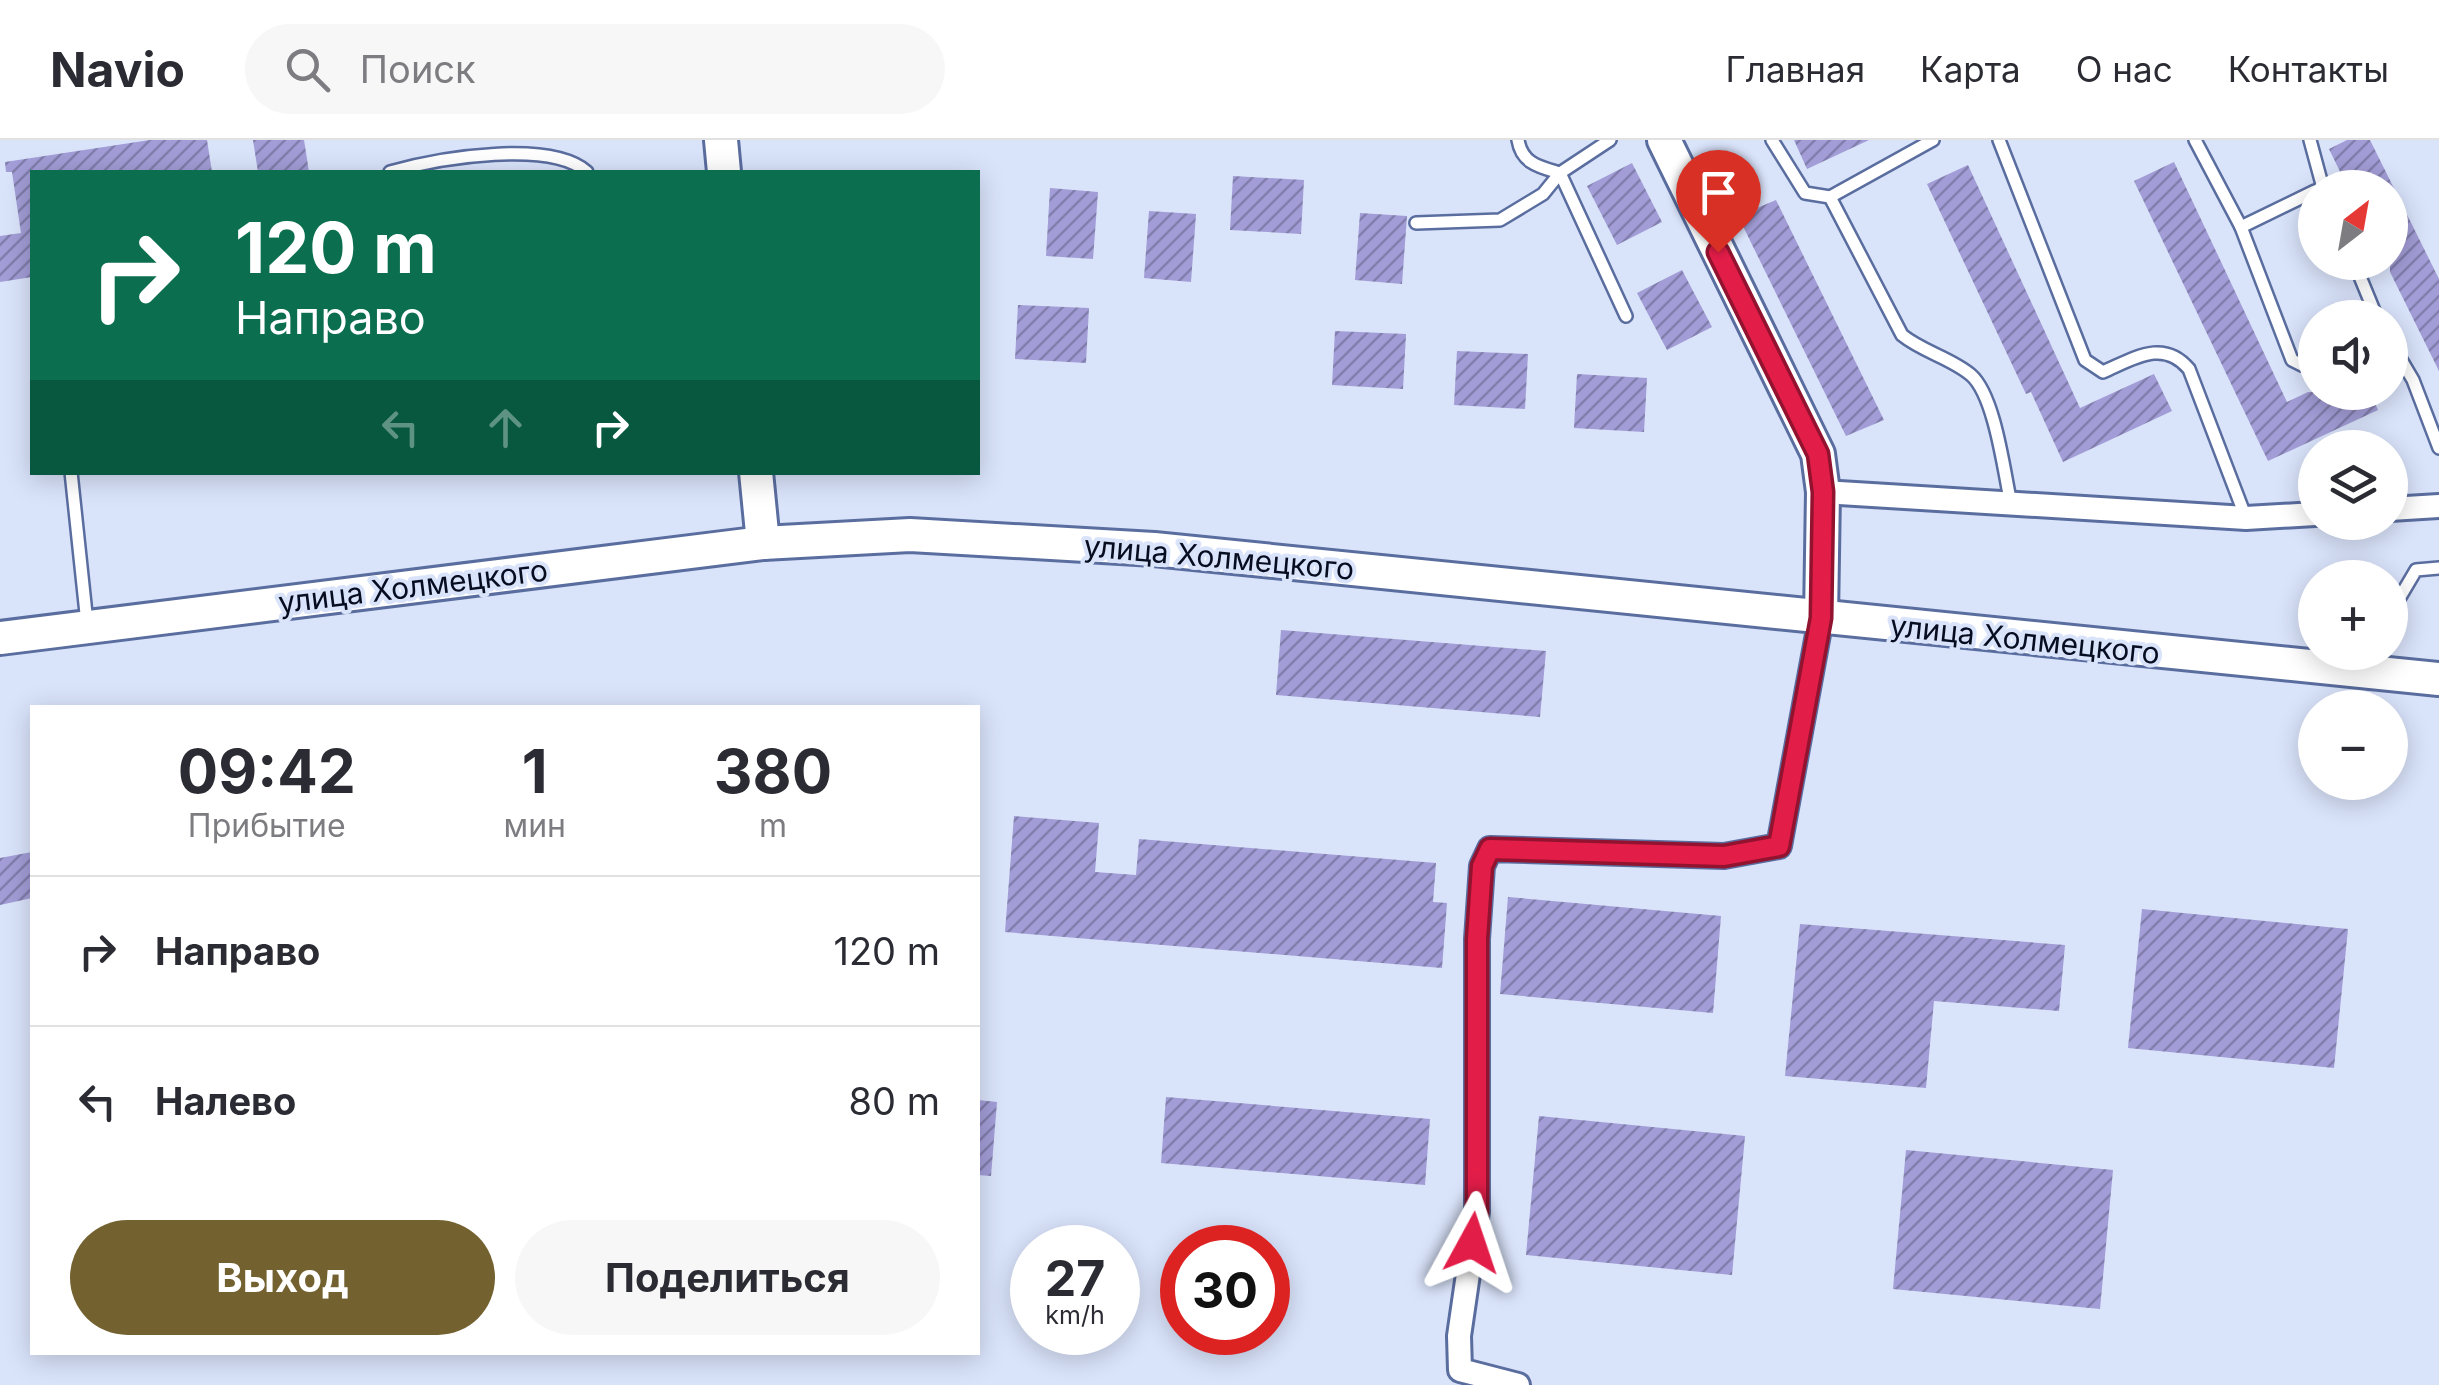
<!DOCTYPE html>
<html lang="ru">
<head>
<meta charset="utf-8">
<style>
  :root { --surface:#fff; --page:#f7f7f7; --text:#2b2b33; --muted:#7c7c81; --line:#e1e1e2; --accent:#746130 }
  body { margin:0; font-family:Inter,sans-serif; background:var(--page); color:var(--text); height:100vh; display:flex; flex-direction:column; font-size:38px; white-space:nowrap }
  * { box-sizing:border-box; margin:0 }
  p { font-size:32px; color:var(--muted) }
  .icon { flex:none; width:55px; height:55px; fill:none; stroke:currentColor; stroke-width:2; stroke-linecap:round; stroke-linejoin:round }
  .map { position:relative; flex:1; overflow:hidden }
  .drawer { position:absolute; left:30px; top:565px; width:950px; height:650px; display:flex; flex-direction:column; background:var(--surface); border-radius:0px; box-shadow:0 5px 25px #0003 }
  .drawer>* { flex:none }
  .hud { position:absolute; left:30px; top:30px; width:950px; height:305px; border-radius:0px; box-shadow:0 5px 25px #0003; background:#0b6e4f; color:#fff; overflow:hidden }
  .needle { width:65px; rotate:31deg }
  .controls { position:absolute; left:2298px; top:30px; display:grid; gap:20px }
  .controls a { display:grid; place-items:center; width:110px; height:110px; border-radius:50%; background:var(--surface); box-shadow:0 5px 25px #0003; font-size:50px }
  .speed { position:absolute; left:1010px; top:1085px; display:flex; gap:20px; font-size:50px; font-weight:700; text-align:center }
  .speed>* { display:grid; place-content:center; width:130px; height:130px; border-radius:50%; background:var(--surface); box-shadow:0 5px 25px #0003; line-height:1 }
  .speed small { font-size:25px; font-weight:400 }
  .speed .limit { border:15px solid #d22; background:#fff; color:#111 }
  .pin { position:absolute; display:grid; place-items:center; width:85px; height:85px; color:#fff; margin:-102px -42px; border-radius:50% 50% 50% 0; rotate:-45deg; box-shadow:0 0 10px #0007 }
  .pin .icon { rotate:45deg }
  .me { position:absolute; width:110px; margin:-55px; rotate:5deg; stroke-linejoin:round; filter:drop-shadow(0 0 8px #0008) }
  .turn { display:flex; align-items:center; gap:35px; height:210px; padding:0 40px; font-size:45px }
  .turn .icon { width:130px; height:130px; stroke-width:2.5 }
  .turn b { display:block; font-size:70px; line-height:85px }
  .lanes { display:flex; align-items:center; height:95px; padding:0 40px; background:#0003; justify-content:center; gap:50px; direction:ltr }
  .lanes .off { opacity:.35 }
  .eta { display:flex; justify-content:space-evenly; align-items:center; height:170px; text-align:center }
  .eta b { font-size:60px; font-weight:700; line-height:70px }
  .primary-button { display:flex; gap:20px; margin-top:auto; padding:20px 40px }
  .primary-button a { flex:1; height:115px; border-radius:60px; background:var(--accent); color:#fff; font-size:40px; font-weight:700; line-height:115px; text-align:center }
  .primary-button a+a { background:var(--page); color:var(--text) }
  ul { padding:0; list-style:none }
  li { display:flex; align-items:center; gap:30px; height:150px; padding:0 40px; border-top:2px solid var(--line) }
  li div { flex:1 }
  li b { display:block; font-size:38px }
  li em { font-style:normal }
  header { display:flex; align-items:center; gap:60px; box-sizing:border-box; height:140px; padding:0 50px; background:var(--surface); border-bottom:2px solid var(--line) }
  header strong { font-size:48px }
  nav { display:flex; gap:55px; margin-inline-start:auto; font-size:35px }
  .search { width:700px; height:90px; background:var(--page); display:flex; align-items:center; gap:25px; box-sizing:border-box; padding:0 35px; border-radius:55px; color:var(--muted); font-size:38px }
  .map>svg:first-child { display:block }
  .building { fill:url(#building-hatch) }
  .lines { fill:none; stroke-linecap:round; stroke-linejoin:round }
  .lane-casing { stroke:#5a6d9f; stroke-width:16 }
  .street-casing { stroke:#5a6d9f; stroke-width:28 }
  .secondary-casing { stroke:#5a6d9f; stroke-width:38 }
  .lane { stroke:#fff; stroke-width:11 }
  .street { stroke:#fff; stroke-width:22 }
  .secondary { stroke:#fff; stroke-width:32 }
  .route-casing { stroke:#92132f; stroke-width:25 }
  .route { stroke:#e11d48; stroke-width:18 }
  .labels { text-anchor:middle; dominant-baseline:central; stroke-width:8; stroke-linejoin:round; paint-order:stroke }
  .street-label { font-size:30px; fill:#070d20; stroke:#d9e3fa }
</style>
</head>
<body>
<header>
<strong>Navio</strong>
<div class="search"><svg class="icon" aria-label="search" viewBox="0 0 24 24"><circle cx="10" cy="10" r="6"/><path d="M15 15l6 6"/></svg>Поиск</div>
<nav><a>Главная</a><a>Карта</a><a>О нас</a><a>Контакты</a></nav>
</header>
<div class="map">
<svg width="2439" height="1245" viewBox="0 0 2439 1245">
  <defs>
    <pattern id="building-hatch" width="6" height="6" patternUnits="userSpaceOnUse" patternTransform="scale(2.5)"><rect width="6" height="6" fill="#a29dd6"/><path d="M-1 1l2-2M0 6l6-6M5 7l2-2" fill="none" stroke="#827ead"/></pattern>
  </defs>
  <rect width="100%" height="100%" fill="#d9e3fa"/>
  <!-- building -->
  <g class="building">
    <polygon points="150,0 207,0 212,32 32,32 32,137 0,142 0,96 21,93 12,32 6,32 5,22"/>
    <polygon points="253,0 304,0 309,32 258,32"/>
    <polygon points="1794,0 1869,0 1807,29"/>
    <polygon points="2347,0 2370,0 2439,139 2439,231 2390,132 2390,48 2348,48 2329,9"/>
    <polygon points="2174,22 2287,262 2308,252 2370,252 2378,270 2268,321 2134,41"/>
    <polygon points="1632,23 1662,82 1617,105 1587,46"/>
    <polygon points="1968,25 2080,268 2154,234 2172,271 2063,322 2031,252 2026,254 1927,44"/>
    <polygon points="1233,36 1304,40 1301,94 1230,90"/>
    <polygon points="1050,48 1098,52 1093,119 1046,116"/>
    <polygon points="1776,60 1884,280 1846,296 1738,76"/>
    <polygon points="1149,71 1196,74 1191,142 1144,138"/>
    <polygon points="1360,73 1407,76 1402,144 1355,140"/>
    <polygon points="1682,130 1712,187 1667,210 1637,153"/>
    <polygon points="1018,165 1089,168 1086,223 1015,219"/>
    <polygon points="1335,191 1406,194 1403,249 1332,245"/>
    <polygon points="1457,211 1528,214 1525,269 1454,265"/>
    <polygon points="1577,234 1647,238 1644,292 1574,288"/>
    <polygon points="1281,490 1546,511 1540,577 1276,555"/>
    <polygon points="1014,676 1099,683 1095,732 1136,735 1139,699 1436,723 1433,762 1447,763 1442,828 1005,792"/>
    <polygon points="32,712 32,758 0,765 0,718"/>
    <polygon points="1508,757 1721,776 1713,873 1500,854"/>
    <polygon points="2142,769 2348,789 2334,928 2128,908"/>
    <polygon points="1800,784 2065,805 2059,871 1934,861 1926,948 1785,936"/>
    <polygon points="1166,957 1430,979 1425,1045 1161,1023"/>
    <polygon points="978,960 997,962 991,1036 978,1035"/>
    <polygon points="1539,976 1745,996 1732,1135 1526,1115"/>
    <polygon points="1906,1010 2113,1030 2100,1169 1893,1149"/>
  </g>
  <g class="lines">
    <!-- lane casing -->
    <g class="lane-casing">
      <g id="lane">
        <path d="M1518,0C1522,24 1540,27 1560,33L1626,176"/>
        <polyline points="1772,0 1805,53 1830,57 1933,0"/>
        <path d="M1999,0L2085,220L2103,232C2133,219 2163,198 2189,229L2246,378"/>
        <polyline points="2195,0 2241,87 2292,220 2302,225 2315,220"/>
        <polyline points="2310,0 2323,48"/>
        <path d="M390,32C442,17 551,0 587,32"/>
        <path d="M1830,57L1902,195C1923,212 1951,218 1971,235C1995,256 2004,332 2011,364"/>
        <polyline points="1416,83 1500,80 1543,54 1560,33 1610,0"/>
        <polyline points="2241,87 2315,51"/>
        <polyline points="2354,122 2377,178"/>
        <polyline points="2390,201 2413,240 2439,308"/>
        <polyline points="71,332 87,483"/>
        <polyline points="2390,474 2416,430 2439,428"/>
      </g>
    </g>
    <!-- street casing -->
    <g class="street-casing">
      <g id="street">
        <polyline points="1823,352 2246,378 2315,374"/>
        <polyline points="2390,369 2439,366"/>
        <polyline points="1518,1245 1460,1230 1459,1196 1477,1072 1477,799 1482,726 1490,709 1724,716 1779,706 1821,478"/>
      </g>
    </g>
    <!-- secondary casing -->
    <g class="secondary-casing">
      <g id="secondary">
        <polyline points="721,0 724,32"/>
        <polyline points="1664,0 1818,314 1823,352 1821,478"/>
        <polyline points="756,332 763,403"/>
        <polyline points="0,498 763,403 910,395 1154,409 2439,539"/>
      </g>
    </g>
    <!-- lane -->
    <use href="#lane" class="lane"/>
    <!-- street -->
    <use href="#street" class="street"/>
    <!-- secondary -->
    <use href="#secondary" class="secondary"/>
  </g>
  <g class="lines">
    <!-- route casing -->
    <g class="route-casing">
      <polyline id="route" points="1472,1103 1477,1072 1477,799 1482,726 1490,709 1724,716 1779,706 1821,478 1823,352 1818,314 1718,112"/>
    </g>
    <!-- route -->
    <use href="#route" class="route"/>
  </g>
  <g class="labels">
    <!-- street labels -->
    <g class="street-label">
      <text transform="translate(1219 417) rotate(5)">улица Холмецкого</text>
      <text transform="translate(413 446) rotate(-7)">улица Холмецкого</text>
      <text transform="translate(2025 499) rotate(6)">улица Холмецкого</text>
    </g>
  </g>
</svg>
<div class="controls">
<a><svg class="needle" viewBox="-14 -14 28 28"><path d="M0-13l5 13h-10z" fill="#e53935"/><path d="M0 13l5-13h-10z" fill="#7c7c81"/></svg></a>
<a><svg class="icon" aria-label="sound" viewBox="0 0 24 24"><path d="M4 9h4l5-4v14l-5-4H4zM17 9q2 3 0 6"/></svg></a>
<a><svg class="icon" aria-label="layers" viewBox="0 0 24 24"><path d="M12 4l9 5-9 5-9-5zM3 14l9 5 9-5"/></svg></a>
<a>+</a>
<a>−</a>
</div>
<div class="speed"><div>27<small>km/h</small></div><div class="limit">30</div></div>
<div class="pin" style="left:1718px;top:112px;background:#d93025"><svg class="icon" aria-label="arrive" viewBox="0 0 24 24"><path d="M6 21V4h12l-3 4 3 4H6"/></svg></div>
<svg class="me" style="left:1472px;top:1103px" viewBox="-20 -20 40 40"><path d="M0-17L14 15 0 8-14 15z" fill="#e11d48" stroke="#fff" stroke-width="4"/></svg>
<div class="hud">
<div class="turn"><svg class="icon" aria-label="right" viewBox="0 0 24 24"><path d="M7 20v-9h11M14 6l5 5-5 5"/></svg><div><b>120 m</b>Направо</div></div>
<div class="lanes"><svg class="icon off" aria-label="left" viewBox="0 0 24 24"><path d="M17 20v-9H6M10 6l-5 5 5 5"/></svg><svg class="icon off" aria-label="ahead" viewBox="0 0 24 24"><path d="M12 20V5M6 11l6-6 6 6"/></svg><svg class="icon" aria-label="right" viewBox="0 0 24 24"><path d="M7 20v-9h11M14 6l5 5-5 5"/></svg></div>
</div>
<section class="drawer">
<div class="eta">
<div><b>09:42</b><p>Прибытие</p></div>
<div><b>1</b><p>мин</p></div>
<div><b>380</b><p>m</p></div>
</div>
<ul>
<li><svg class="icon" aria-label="right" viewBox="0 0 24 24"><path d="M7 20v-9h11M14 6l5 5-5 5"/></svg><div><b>Направо</b></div><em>120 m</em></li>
<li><svg class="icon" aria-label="left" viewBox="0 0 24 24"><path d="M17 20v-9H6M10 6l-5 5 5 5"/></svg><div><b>Налево</b></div><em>80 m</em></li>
</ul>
<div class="primary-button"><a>Выход</a><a>Поделиться</a></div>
</section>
</div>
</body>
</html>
